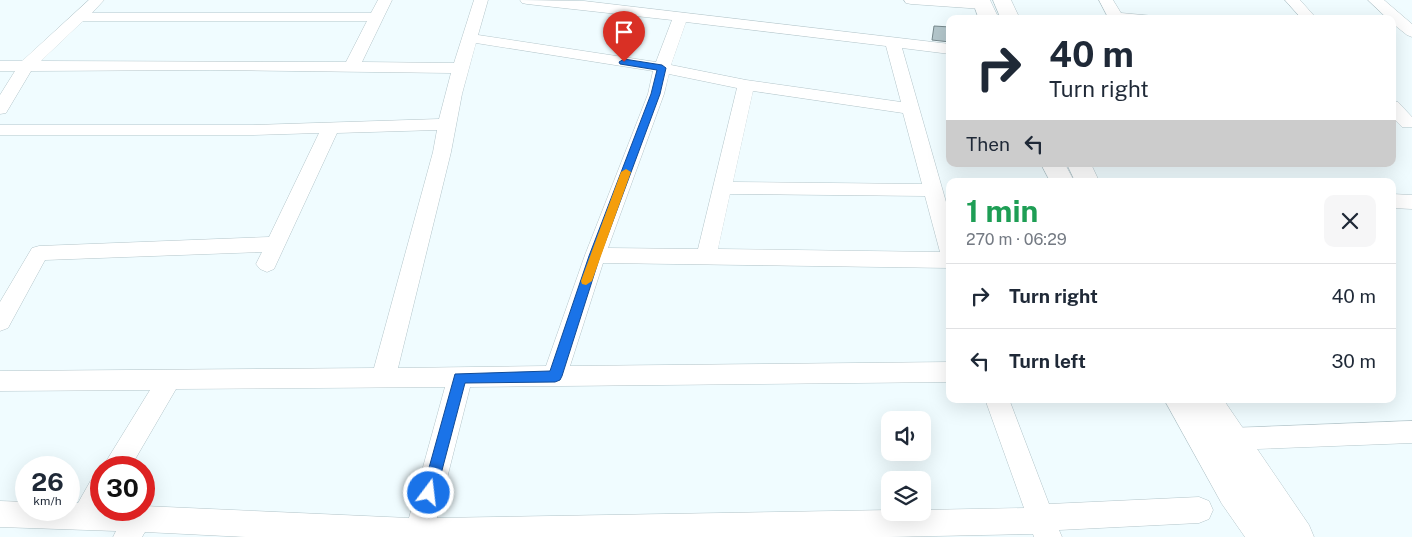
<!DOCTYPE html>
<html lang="en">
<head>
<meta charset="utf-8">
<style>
  :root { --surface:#fff; --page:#f6f6f7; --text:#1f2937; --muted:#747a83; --line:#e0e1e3 }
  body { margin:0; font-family:"Public Sans",sans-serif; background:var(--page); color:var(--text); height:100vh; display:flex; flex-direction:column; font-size:19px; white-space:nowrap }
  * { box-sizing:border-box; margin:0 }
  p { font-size:16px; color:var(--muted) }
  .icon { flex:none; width:28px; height:28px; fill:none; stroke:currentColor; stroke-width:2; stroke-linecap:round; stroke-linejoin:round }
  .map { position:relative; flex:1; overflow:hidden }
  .side { position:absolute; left:946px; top:178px; width:450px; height:225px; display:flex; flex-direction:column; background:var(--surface); border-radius:10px; box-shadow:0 5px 20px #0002 }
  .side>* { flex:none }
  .top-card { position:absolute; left:946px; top:15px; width:450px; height:152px; border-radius:10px; box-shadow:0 5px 20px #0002; background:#fff; color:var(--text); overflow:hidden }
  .fabs { position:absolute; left:881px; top:411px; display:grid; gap:10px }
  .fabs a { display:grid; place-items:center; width:50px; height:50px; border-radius:10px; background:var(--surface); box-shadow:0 5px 20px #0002; font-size:25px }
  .speed { position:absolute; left:15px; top:456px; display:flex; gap:10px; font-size:25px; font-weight:700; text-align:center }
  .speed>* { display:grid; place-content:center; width:65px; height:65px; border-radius:50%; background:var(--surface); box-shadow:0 5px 20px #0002; line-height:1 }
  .speed small { font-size:12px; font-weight:400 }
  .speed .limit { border:8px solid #d22; background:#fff; color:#111 }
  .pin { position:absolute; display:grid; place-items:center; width:42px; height:42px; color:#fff; margin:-51px -21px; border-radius:50% 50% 50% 0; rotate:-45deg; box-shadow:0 0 5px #0007 }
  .pin .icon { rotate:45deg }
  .me { position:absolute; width:55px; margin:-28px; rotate:15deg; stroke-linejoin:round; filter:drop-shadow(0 0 4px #0008) }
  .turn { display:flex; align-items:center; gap:18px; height:105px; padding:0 20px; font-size:22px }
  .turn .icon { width:65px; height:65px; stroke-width:2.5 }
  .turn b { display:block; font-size:35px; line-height:42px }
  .then { display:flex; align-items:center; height:48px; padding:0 20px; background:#0003; gap:10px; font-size:19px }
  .round { display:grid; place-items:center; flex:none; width:52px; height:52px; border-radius:10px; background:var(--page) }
  .overview { display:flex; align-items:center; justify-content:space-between; height:85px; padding:0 20px }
  h1 { font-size:30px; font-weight:700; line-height:38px; color:#1e9e55 }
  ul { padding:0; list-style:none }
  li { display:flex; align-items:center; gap:15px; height:65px; padding:0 20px; border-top:1px solid var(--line) }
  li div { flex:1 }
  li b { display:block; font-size:19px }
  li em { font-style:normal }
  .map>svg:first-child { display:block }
  .building { fill:#b4c7cc; stroke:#76888c }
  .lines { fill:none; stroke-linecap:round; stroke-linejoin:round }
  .minor-casing { stroke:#b3c5ca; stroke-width:1 }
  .tertiary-casing { stroke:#b3c5ca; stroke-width:1 }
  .minor { fill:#fff; fill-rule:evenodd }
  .tertiary { fill:#fff; fill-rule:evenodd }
  .route { fill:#1a73e8; stroke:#114b97 }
  .slow { fill:#f59e0b }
</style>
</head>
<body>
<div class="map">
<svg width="1412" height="537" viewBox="0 0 1412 537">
  <rect width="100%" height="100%" fill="#f0fcff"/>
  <!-- building -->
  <polygon class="building" points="934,26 950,27 950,42 932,40"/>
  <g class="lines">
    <!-- minor casing -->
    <g class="minor-casing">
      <g id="minor">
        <path d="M89,0H104L92,13H371L378,0H392L362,62L454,63L474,0H488L478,35L656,62L672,20L527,4L522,3L520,0L584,1L950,44V54L902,48L950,216V268L603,263L570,366L950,362V382L470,387L437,518L890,510V512H922V510L1024,508L985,399H1009L1049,504L1199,497L1209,501L1213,510L1209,519L1199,523L1059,530L1062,537H1034L1033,534L888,537H246L145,532L142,537H113L116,531L0,527V501L26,502V510H69V503H78L91,480L101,477V510H144V506L409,518L445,387L176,389L130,468H102L150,390L0,391V371L374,368L433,152L437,130L337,133L274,269L267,272L260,269L256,264L262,252L45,260L8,328L0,331V302L32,248L39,246L269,237L319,133L253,135H0V125H253L439,119L451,73L210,70L31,71L6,113L0,114V95L15,71H0V61H22ZM83,21H367L346,62L41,61ZM686,22L886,46L901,102L746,80L671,65ZM476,43L653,71L648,94L585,255L546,366L398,368L451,152L462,94ZM669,74L737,88L698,249L608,248L664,94ZM753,91L903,113L922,184L733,182ZM730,194L925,196L940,252L718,249Z"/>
        <polygon points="904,0 974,0 988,2 990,5 988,8 983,9 911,4 906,3"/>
        <polygon points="1099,0 1113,0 1121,13 1154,16 1156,19 1109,19"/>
        <polygon points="1285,0 1300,0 1317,19 1302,19"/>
        <polygon points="1368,0 1384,0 1412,24 1412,37 1407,35 1392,23 1392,19 1388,19"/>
        <polygon points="1392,101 1398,102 1412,117 1412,127 1402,127 1392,117"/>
        <polygon points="1392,194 1412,195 1412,209 1392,208"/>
        <polygon points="1412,421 1412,443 1230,450 1221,447 1217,439 1221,431 1230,428"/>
      </g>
    </g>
    <!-- tertiary casing -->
    <g class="tertiary-casing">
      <g id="tertiary">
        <polygon points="972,0 990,0 999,19 979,19"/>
        <polygon points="993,0 1011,0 1020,19 1001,19"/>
        <polygon points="1041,164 1065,164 1074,181 1050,181"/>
        <polygon points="1067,164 1091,164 1099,181 1075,181"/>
        <polygon points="1164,399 1223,399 1309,525 1314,537 1245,537 1222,504"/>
      </g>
    </g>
    <!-- minor -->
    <use href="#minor" class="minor"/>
    <!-- tertiary -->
    <use href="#tertiary" class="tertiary"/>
  </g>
  <!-- route -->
  <polygon class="route" points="624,59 662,65 666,68 660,94 600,256 562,376 560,380 555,382 465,383 436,493 434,498 429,500 424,498 422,493 455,374 550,371 589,256 651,94 657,70 620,64 619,62"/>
  <!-- slow -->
  <polygon class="slow" points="626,169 631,172 592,281 586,285 582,284 581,281 621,172"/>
</svg>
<div class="fabs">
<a><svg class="icon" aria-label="sound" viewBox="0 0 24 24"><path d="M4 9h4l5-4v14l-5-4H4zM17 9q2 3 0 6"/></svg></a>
<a><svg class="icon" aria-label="layers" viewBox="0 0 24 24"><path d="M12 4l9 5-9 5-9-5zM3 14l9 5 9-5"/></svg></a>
</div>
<div class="speed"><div>26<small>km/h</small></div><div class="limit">30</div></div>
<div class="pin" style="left:624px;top:62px;background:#d93025"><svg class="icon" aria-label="arrive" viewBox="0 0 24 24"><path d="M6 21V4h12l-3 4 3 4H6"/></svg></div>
<svg class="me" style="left:429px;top:493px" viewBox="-20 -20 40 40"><circle r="17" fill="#1a73e8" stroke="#fff" stroke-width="3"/><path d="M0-11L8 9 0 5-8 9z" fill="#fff"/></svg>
<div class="top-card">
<div class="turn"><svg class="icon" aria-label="right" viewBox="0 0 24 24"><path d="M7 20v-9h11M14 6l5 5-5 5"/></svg><div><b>40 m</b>Turn right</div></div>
<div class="then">Then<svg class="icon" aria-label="left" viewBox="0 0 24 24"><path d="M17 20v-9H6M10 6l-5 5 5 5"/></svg></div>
</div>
<section class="side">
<div class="overview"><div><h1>1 min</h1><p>270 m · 06:29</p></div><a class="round"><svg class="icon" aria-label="close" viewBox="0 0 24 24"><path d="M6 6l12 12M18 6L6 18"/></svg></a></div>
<ul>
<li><svg class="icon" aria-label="right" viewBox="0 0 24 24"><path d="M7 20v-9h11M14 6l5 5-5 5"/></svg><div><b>Turn right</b></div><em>40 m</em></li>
<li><svg class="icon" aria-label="left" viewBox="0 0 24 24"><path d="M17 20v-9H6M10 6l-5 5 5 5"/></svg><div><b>Turn left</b></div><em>30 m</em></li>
</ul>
</section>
</div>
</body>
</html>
